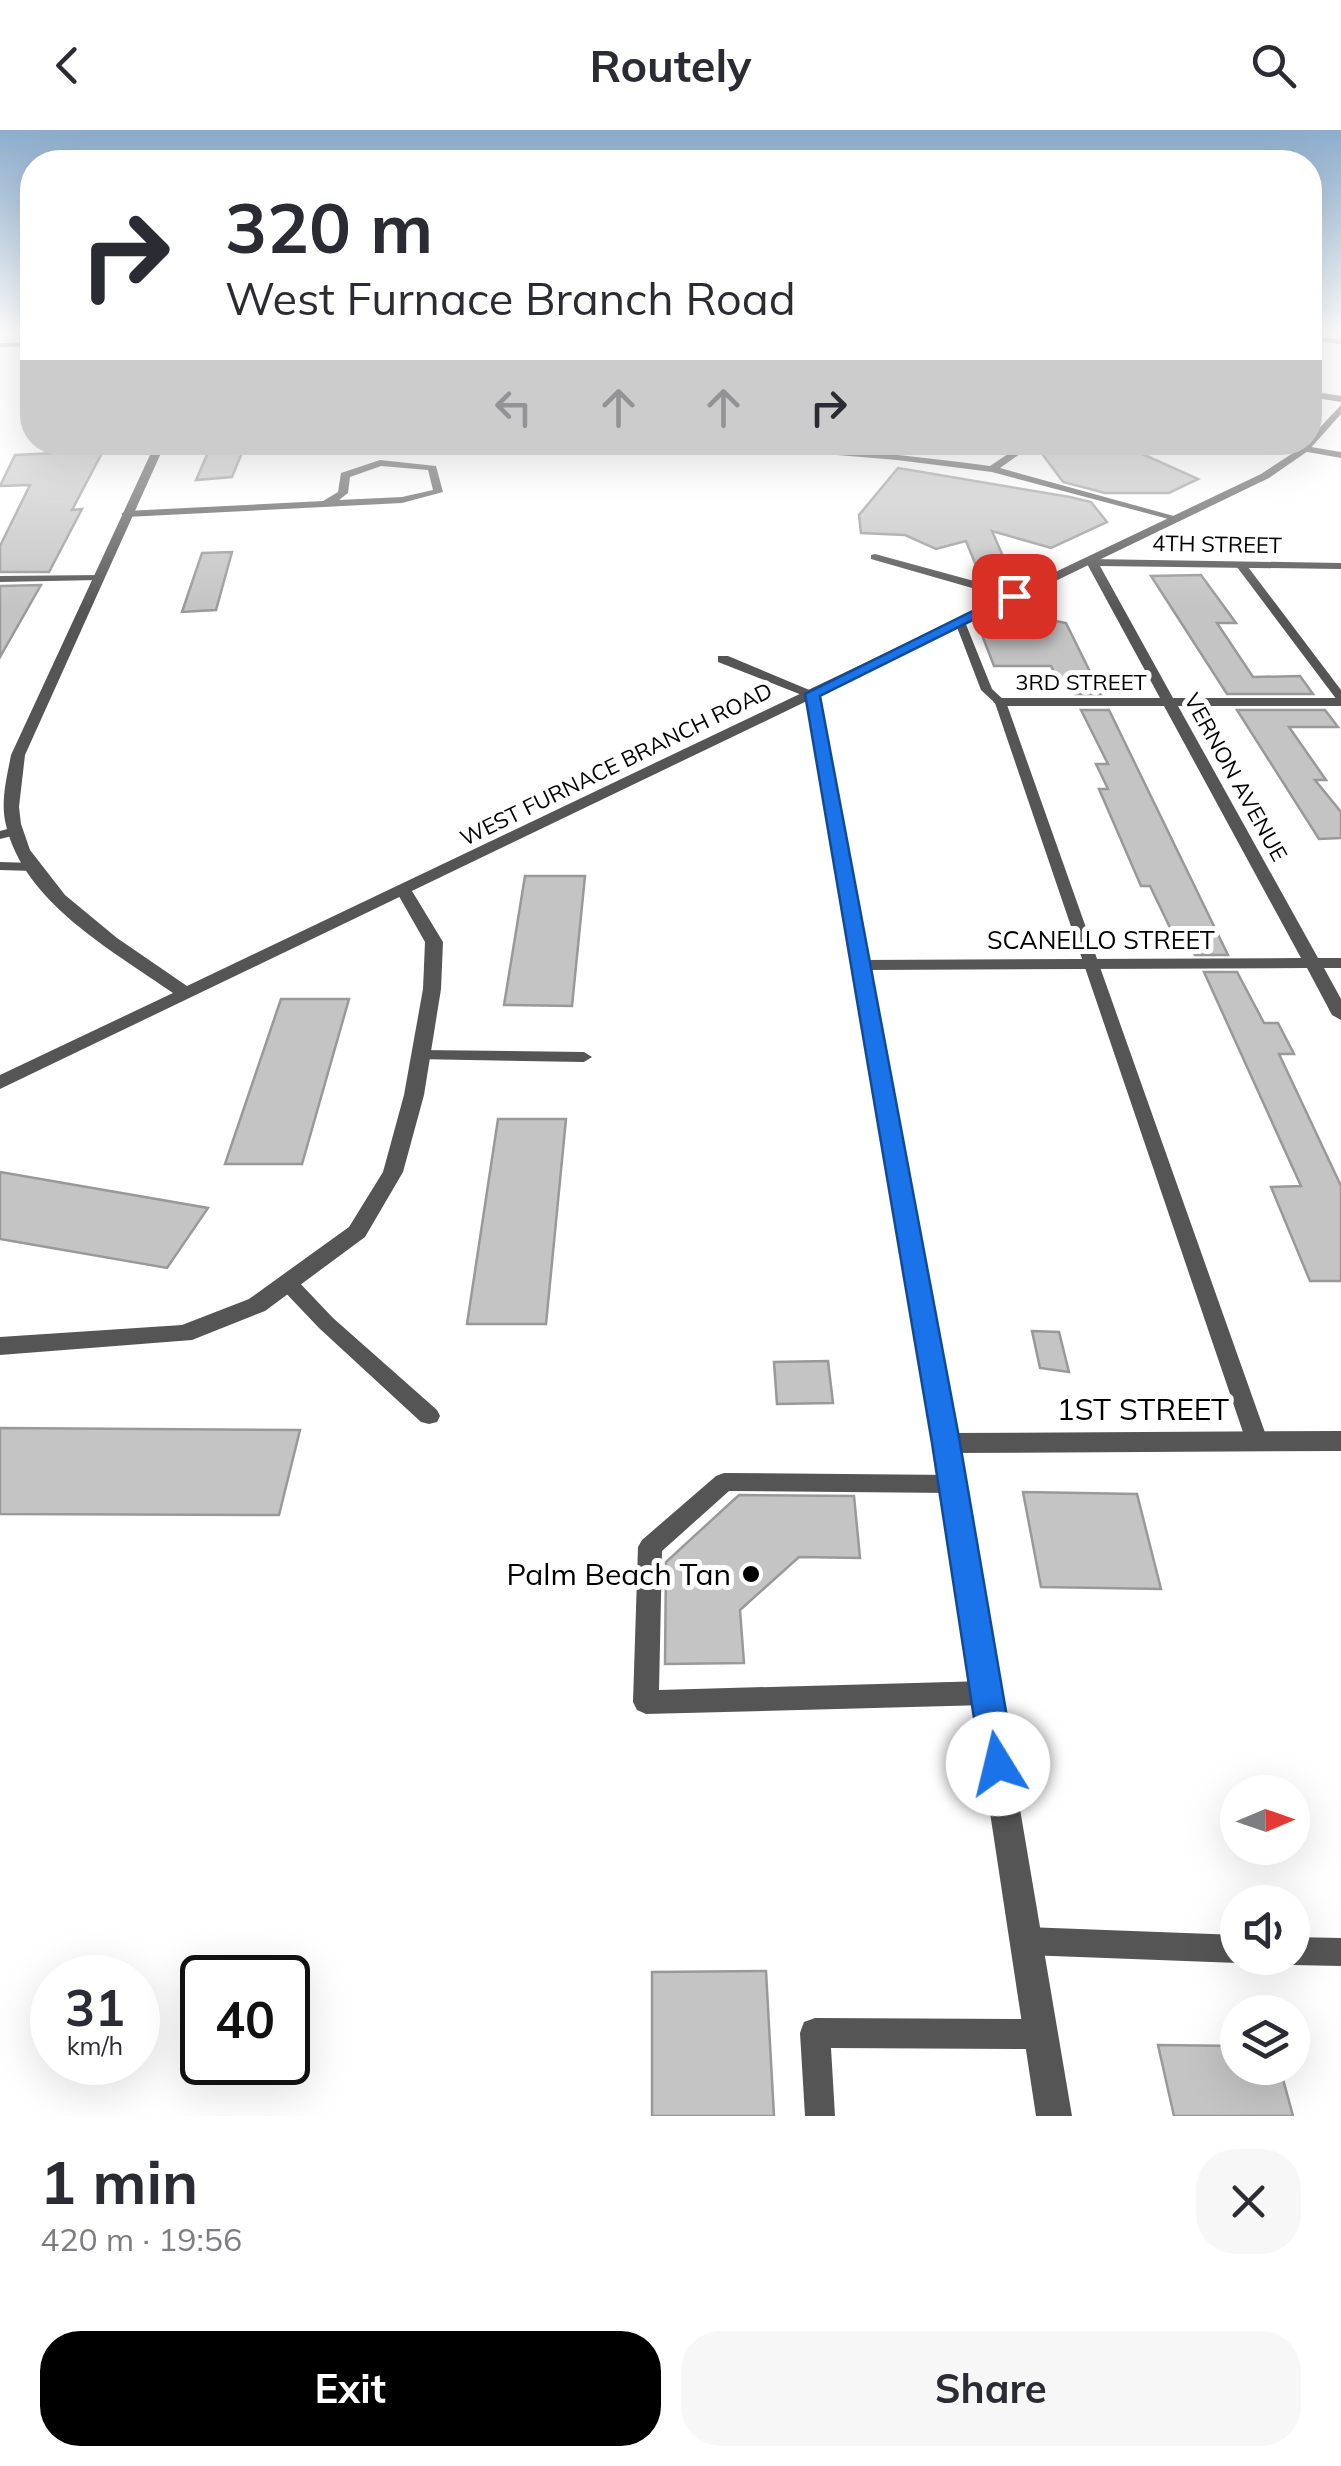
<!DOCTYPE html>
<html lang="en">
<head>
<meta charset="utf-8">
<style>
  :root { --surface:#fff; --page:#f7f7f7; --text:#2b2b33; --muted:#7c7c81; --accent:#000 }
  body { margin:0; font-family:Mulish,sans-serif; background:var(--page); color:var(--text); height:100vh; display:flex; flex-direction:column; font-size:38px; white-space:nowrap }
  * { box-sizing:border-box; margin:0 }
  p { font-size:32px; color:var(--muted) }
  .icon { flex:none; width:55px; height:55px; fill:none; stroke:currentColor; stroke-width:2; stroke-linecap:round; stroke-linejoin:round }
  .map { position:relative; height:1986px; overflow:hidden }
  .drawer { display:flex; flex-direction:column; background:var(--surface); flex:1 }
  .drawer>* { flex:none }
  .top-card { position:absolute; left:20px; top:20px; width:1302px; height:305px; border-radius:40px; box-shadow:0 10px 40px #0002; background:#fff; color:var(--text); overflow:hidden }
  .needle { width:65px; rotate:88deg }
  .tools { position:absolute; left:1220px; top:1645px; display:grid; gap:20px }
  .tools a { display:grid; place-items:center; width:90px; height:90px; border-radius:50%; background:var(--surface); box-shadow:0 10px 40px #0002; font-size:50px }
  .speed { position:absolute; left:30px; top:1825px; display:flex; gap:20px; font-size:50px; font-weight:700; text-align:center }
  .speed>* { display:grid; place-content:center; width:130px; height:130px; border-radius:50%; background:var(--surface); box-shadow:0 10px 40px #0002; line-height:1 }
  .speed small { font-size:25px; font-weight:400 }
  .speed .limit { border:5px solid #111; border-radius:15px; background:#fff; color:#111 }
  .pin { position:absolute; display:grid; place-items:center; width:85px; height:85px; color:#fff; margin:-42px; border-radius:20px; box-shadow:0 5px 15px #0006 }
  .me { position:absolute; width:110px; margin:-55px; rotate:351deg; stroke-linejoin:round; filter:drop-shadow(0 0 8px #0008) }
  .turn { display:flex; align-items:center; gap:35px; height:210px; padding:0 40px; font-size:45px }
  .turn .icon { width:130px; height:130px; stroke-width:2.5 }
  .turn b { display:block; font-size:70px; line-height:85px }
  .lanes { display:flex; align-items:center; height:95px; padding:0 40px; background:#0003; justify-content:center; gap:50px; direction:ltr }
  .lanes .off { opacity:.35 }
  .round { display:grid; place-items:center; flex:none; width:105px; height:105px; border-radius:40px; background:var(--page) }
  .summary { display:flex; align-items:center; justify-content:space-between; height:170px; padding:0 40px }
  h1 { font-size:60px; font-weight:700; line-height:75px }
  .button { display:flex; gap:20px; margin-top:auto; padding:20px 40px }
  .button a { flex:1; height:115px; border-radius:40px; background:var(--accent); color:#fff; font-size:40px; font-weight:700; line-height:115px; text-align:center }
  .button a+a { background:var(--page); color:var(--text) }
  header { display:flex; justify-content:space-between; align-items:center; height:130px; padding:0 40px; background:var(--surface); font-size:45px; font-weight:700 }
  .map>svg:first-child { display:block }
  .building { fill:#c4c4c4; stroke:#999; stroke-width:2.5 }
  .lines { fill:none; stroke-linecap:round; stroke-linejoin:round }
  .service { fill:#555; fill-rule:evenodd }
  .minor { fill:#555; fill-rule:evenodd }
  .tertiary { fill:#555; fill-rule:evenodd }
  .route { fill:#1a73e8; stroke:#114b97; stroke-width:2.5 }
  .poi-dot { fill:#000; stroke:#fff; stroke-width:4 }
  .labels { text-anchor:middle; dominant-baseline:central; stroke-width:10; stroke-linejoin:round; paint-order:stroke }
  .far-street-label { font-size:22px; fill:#000; stroke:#fff }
  .street-label { font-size:25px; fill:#000; stroke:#fff }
  .near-street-label { font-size:30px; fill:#000; stroke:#fff }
  .near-poi-label { font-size:30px; fill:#000; stroke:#fff; text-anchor:end }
</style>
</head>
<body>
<header><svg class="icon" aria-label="back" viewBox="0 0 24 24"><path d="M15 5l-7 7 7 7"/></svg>Routely<svg class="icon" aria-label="search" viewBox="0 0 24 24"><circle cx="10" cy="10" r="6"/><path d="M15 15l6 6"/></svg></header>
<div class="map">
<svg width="1341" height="1986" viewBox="0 0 1341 1986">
  <rect width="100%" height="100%" fill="#fff"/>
  <!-- building -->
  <g class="building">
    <polygon points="1094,312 1116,312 1198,349 1169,363 1105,363 1063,352 1040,321"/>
    <polygon points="246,313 232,347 196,350 210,318"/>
    <polygon points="99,321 102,323 72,380 82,379 49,442 0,442 0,416 30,355 0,356 15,325"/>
    <polygon points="898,338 1070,367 1091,372 1107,392 1051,418 992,401 1008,438 977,438 966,411 936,419 905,405 861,403 859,385"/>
    <polygon points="232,422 216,480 182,482 202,423"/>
    <polygon points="1201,445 1236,493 1217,493 1253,547 1300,546 1313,564 1227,564 1151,446"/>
    <polygon points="41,455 0,527 0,456"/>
    <polygon points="1026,485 1066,493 1101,564 1075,564 1071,556 1087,548 1057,548 1051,536 994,536 982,505 1036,505"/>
    <polygon points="1081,580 1109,580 1228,825 1195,825 1186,806 1174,806 1150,756 1141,756 1099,659 1108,659 1096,634 1108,634"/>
    <polygon points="1237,580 1325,580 1338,597 1289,597 1326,650 1315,650 1341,682 1341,708 1319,709"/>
    <polygon points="525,746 585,746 572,876 504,875"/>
    <polygon points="1204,842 1237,842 1264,893 1278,893 1294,924 1279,924 1341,1056 1341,1151 1310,1151 1271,1057 1301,1056"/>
    <polygon points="281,869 349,869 302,1034 225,1034"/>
    <polygon points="498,989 566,989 546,1194 467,1194"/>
    <polygon points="0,1042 208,1078 167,1138 0,1109"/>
    <polygon points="1032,1201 1059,1202 1069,1242 1040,1238"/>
    <polygon points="828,1231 833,1273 777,1274 774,1232"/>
    <polygon points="0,1298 300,1300 279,1385 0,1384"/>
    <polygon points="1023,1362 1137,1364 1161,1459 1041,1457"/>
    <polygon points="739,1365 854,1366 860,1428 799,1427 740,1480 744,1533 665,1534 666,1432"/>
    <polygon points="766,1841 774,1986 652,1986 652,1842"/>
    <polygon points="1158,1915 1238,1916 1238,1938 1280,1938 1293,1986 1174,1986"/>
  </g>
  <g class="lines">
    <!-- service -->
    <g class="service">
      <polygon points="1237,433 1245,433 1341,560 1341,572 1337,570 1237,437"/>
      <polygon points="960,489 965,492 992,559 1006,572 1268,1311 1265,1317 1257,1320 1249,1317 1246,1311 995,573 981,560 955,492"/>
      <polygon points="15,697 22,701 20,704 0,709 0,701"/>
      <polygon points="0,732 33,733 40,737 33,741 0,740"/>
      <polygon points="420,920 584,922 592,927 584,932 414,929 412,925"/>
      <polygon points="288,1146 295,1148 333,1188 437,1280 440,1286 437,1292 429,1294 421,1292 319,1198 281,1158 278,1153 281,1148"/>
      <polygon points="724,1343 953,1345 961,1347 964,1354 961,1361 953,1363 729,1361 662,1421 659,1560 986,1551 995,1555 999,1563 995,1571 986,1575 646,1584 637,1580 633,1572 638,1417 642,1410 716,1346"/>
      <polygon points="1026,1797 1238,1805 1238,1828 1249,1828 1238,1833 1026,1825 1016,1821 1012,1811 1016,1801"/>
      <polygon points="1292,1807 1341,1808 1341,1836 1292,1835 1282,1831 1280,1828 1292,1828"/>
      <polygon points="815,1888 1041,1889 1052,1893 1056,1904 1052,1915 1041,1919 831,1918 835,1986 805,1986 800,1903 804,1892"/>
    </g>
    <!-- minor -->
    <g class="minor">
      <polygon points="1310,206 1341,210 1341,214 1310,210"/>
      <polygon points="32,212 32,216 0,217 0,213"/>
      <polygon points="1310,261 1341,266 1341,272 1310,267"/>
      <path d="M681,312C784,312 888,323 990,336L1026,312H1037L1000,338L1181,388L1176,391L992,342L897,330Z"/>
      <polygon points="1305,316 1341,322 1341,328 1302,321"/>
      <path d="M380,330L436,336L443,362L402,373L126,387L121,384L126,381L323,371L338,362L341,343ZM381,336L428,340L433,360L402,367L339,370L348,363L350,347Z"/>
      <polygon points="875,424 1018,463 1020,466 1014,470 871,429 871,425"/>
      <polygon points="1092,429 1341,433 1341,439 1100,436 1173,568 1341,568 1341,576 1178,576 1318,828 1341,828 1341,838 1324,838 1341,869 1341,890 1332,885 1307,838 861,840 852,835 861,830 1301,828 1164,576 1000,576 993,572 1000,568 1160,568 1086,432"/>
      <polygon points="102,445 104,447 98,450 0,452 0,446"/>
      <polygon points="718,526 728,526 819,564 807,567 718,532"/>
      <polygon points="404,756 412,761 443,812 441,859 424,965 403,1042 365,1107 265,1181 192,1210 0,1225 0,1207 182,1195 249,1169 349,1097 383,1042 404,965 423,859 425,812 396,761"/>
      <polygon points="1341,1301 1341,1321 946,1323 937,1320 934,1313 937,1306 946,1303"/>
    </g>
    <!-- tertiary -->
    <path class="tertiary" d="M1341,275V284L1308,321L1269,348L819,565L958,1313L1072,1986H1036L934,1313L807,571L0,959V945L173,863C112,820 24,773 6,695C0,672 7,647 11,625L156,312H166L25,625L19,677L21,694L30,720L65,765L117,808L187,856L1261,344L1310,312V308Z"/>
  </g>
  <!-- sky -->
  <linearGradient id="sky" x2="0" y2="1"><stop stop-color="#8cadcc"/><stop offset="0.42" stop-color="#fff"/><stop offset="1" stop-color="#fff" stop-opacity="0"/></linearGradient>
  <rect width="1341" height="479" fill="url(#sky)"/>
  <!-- route -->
  <polygon class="route" points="1009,463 1021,466 820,566 960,1313 1015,1634 1010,1646 998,1651 986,1646 981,1634 932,1313 805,564"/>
  <!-- markers -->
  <circle class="poi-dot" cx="751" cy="1444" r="10"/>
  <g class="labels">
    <!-- far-street labels -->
    <g class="far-street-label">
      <text transform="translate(1217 414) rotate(1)">4TH STREET</text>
      <text x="1081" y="552">3RD STREET</text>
      <text transform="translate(616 634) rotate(-26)">WEST FURNACE BRANCH ROAD</text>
      <text transform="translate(1236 647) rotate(61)">VERNON AVENUE</text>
    </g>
    <!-- street labels -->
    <g class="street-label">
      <text x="1101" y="809">SCANELLO STREET</text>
    </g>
    <!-- near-street labels -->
    <g class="near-street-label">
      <text x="1143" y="1279">1ST STREET</text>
    </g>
    <!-- near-poi labels -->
    <g class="near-poi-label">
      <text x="731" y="1444">Palm Beach Tan</text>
    </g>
  </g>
</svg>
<div class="tools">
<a><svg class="needle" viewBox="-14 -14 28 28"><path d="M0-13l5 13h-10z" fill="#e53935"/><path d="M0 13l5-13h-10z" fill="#7c7c81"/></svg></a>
<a><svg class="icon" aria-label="sound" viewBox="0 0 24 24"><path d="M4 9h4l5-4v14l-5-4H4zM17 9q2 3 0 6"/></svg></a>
<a><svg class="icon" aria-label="layers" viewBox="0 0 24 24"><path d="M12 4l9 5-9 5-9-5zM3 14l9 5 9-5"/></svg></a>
</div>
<div class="speed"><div>31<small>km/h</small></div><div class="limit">40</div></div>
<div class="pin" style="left:1014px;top:466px;background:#d93025"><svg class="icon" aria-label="arrive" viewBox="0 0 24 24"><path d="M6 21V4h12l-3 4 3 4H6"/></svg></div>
<svg class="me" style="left:998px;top:1634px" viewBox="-20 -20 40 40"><circle r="19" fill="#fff"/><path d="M0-13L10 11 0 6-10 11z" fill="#1a73e8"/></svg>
<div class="top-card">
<div class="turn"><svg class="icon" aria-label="right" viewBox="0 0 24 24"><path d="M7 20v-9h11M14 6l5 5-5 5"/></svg><div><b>320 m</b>West Furnace Branch Road</div></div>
<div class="lanes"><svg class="icon off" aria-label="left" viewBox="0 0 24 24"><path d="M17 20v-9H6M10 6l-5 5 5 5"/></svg><svg class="icon off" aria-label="ahead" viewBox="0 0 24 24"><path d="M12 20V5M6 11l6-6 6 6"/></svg><svg class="icon off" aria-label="ahead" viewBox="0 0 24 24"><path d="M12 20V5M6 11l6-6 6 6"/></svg><svg class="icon" aria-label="right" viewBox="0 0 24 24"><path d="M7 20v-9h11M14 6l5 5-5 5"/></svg></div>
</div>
</div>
<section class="drawer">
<div class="summary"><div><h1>1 min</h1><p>420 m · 19:56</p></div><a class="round"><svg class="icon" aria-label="close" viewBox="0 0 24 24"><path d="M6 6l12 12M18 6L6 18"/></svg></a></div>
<div class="button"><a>Exit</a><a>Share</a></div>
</section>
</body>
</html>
